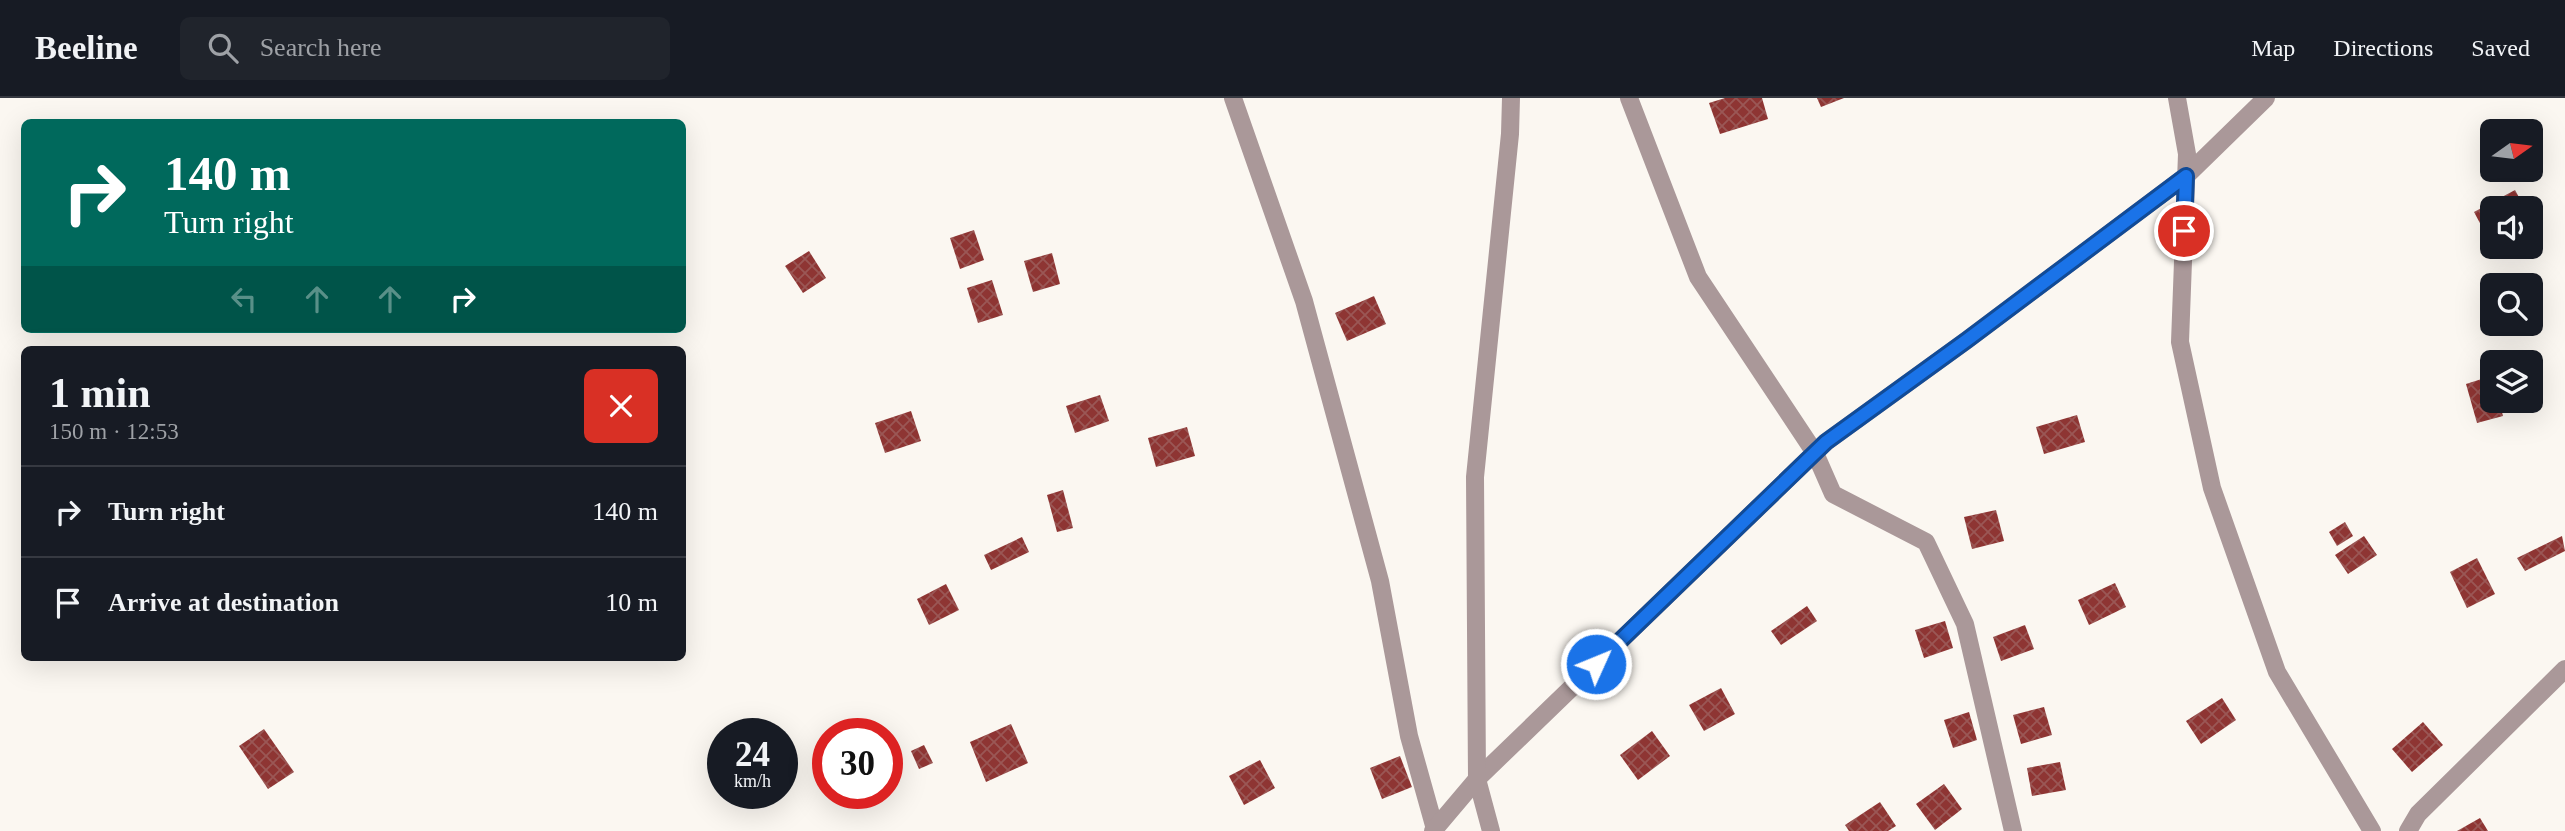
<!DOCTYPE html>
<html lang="en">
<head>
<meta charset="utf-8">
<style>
  :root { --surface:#171b24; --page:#20242c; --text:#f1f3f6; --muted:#9ea1a6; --line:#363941 }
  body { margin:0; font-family:Georgia,serif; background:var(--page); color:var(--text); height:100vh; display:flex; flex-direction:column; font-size:26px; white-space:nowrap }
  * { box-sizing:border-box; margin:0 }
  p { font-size:23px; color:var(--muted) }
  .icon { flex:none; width:38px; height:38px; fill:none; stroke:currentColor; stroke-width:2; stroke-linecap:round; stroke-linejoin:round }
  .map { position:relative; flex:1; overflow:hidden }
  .panel { position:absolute; left:21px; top:248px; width:665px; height:315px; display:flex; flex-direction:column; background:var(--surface); border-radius:10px; box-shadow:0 7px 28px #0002 }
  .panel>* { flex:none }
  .top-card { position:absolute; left:21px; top:21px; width:665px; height:214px; border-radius:10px; box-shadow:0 7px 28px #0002; background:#00695c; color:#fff; overflow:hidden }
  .needle { width:46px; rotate:76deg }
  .controls { position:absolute; left:2480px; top:21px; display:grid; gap:14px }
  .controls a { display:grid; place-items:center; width:63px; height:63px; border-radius:10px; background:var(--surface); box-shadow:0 7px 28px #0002; font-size:35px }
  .speed { position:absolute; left:707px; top:620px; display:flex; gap:14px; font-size:35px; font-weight:700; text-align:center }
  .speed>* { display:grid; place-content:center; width:91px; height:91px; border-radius:50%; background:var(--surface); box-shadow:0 7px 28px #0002; line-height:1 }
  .speed small { font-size:18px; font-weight:400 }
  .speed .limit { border:10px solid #d22; background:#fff; color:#111 }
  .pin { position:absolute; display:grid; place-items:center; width:60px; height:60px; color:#fff; margin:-30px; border:4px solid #fff; border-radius:50%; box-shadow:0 2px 7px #0007 }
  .me { position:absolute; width:77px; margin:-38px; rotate:46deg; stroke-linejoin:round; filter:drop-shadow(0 0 5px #0008) }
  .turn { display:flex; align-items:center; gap:24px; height:147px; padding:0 28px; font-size:32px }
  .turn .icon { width:91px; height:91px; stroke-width:2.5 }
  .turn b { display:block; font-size:49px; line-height:60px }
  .lanes { display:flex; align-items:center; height:66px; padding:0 28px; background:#0003; justify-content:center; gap:35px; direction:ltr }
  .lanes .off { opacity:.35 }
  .round { display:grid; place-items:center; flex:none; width:74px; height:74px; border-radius:10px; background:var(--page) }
  .overview { display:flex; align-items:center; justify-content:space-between; height:119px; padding:0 28px }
  h1 { font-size:42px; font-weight:700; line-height:52px }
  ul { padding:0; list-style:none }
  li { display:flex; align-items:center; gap:21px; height:91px; padding:0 28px; border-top:2px solid var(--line) }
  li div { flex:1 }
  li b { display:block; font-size:26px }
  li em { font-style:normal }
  header { display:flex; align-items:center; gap:42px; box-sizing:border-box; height:98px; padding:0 35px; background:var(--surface); border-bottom:2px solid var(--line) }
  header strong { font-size:33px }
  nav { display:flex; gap:38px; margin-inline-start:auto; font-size:24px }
  .search { width:490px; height:63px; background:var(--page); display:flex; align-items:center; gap:18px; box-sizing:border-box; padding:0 24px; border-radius:10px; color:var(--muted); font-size:26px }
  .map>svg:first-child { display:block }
  .building { fill:url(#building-cross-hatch) }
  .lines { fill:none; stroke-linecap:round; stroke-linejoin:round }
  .minor { stroke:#aa9899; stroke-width:18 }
  .route-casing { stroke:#114b97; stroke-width:18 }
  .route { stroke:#1a73e8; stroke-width:12 }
</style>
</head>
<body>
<header>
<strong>Beeline</strong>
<div class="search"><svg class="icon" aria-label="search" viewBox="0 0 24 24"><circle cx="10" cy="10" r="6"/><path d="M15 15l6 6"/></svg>Search here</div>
<nav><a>Map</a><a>Directions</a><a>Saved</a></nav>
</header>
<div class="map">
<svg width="2565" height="733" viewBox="0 0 2565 733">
  <defs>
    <pattern id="building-cross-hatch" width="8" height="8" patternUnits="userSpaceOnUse" patternTransform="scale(1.75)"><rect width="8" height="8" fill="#8e3533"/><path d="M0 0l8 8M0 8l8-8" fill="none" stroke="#9a5755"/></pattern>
  </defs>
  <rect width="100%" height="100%" fill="#fbf7f1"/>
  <!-- building -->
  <g class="building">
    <polygon points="1725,0 1762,0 1768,21 1720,36 1709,5"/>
    <polygon points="1817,0 1844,0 1821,9"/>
    <polygon points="2515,92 2525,110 2492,110 2490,144 2474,114"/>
    <polygon points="974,132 984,162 960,171 950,140"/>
    <polygon points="809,153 826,180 803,195 785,168"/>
    <polygon points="1052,155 1060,186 1033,194 1024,163"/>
    <polygon points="992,182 1003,217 978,225 967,190"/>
    <polygon points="1374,198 1386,226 1347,243 1335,215"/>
    <polygon points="2491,278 2492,303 2499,303 2503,318 2477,325 2466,286"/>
    <polygon points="1100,297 1109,323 1075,335 1066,308"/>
    <polygon points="911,313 921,343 885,355 875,325"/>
    <polygon points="2077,317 2085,344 2044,356 2036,329"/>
    <polygon points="1187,329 1195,358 1156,369 1148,340"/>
    <polygon points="1063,392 1073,430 1057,434 1047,397"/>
    <polygon points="1996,412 2004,443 1972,451 1964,419"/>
    <polygon points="2345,424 2353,438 2337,448 2329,434"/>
    <polygon points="2364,438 2377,457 2348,476 2335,457"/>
    <polygon points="2562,438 2565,453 2525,473 2517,460"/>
    <polygon points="1022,439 1029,454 991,472 984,457"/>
    <polygon points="2477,460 2495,496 2467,510 2450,474"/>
    <polygon points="2115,485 2126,509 2089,527 2078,502"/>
    <polygon points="946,486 959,512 929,527 917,501"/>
    <polygon points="1807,508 1817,523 1781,547 1771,533"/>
    <polygon points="1945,523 1953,550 1924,560 1915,532"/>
    <polygon points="2025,527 2034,551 2001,563 1993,539"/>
    <polygon points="1721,590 1735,616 1704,633 1689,607"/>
    <polygon points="2222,600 2236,622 2201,646 2186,623"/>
    <polygon points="2044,609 2052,637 2021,646 2013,617"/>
    <polygon points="1969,614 1977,642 1953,650 1944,622"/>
    <polygon points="2423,624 2443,647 2412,674 2392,651"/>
    <polygon points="1011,626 1028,665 986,684 970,644"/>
    <polygon points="264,631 294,674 268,691 239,648"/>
    <polygon points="1652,633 1670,658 1638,682 1620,657"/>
    <polygon points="924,647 933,665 919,671 911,653"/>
    <polygon points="1400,658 1412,689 1382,701 1370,670"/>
    <polygon points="1260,662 1275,690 1244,707 1229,678"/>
    <polygon points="2060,664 2066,692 2032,698 2027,670"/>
    <polygon points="1944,686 1962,711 1935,732 1916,706"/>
    <polygon points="1880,704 1896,728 1888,733 1849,733 1845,727"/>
    <polygon points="2480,720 2488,733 2457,733"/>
  </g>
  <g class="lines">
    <!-- minor -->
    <g class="minor">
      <polyline points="1233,0 1304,203 1380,483 1409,638 1435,731"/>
      <polyline points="1629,0 1698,179 1815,355 1833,396 1926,444 1965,526 2013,733"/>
      <polyline points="2177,0 2187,56 2180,244 2212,390 2277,574 2372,733"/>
      <polyline points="1433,733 1477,681 1826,344 1967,242 2186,78 2266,0"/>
      <polyline points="1491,733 1477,681 1475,379 1510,36 1511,0"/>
      <polyline points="2408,733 2418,716 2565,571"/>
    </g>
  </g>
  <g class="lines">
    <!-- route casing -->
    <g class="route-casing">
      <polyline id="route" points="1596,566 1826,344 1967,242 2186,78 2184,133"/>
    </g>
    <!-- route -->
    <use href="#route" class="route"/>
  </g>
</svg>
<div class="controls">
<a><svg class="needle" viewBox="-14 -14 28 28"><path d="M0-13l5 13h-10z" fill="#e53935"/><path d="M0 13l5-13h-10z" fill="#9ea1a6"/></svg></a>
<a><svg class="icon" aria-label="sound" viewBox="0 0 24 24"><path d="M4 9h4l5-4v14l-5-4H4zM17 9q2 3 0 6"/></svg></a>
<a><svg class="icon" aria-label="search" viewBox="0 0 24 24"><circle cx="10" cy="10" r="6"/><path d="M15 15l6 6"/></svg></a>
<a><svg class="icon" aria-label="layers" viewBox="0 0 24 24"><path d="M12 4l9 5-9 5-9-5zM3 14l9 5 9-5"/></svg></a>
</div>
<div class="speed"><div>24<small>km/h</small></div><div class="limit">30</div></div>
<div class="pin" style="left:2184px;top:133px;background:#d93025"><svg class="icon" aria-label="arrive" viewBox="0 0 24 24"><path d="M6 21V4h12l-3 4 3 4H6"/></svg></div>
<svg class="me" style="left:1596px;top:566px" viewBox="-20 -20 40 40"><circle r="17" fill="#1a73e8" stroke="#fff" stroke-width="3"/><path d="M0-11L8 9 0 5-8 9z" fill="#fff"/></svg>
<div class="top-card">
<div class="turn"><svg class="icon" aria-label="right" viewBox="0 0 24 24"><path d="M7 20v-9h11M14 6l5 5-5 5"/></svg><div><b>140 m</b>Turn right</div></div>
<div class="lanes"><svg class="icon off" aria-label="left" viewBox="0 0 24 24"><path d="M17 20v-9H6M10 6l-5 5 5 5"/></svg><svg class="icon off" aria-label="ahead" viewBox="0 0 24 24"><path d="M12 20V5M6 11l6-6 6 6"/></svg><svg class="icon off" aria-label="ahead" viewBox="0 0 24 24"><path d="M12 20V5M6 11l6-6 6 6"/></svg><svg class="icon" aria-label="right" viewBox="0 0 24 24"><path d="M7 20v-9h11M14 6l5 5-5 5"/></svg></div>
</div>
<section class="panel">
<div class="overview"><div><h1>1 min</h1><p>150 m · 12:53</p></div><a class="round" style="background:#d93025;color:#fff"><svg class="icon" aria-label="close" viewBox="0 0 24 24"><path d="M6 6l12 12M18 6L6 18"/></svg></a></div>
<ul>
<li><svg class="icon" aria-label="right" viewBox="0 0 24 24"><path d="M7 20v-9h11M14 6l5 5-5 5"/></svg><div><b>Turn right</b></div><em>140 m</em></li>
<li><svg class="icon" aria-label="arrive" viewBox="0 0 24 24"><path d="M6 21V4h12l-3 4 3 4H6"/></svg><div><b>Arrive at destination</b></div><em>10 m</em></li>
</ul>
</section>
</div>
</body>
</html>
